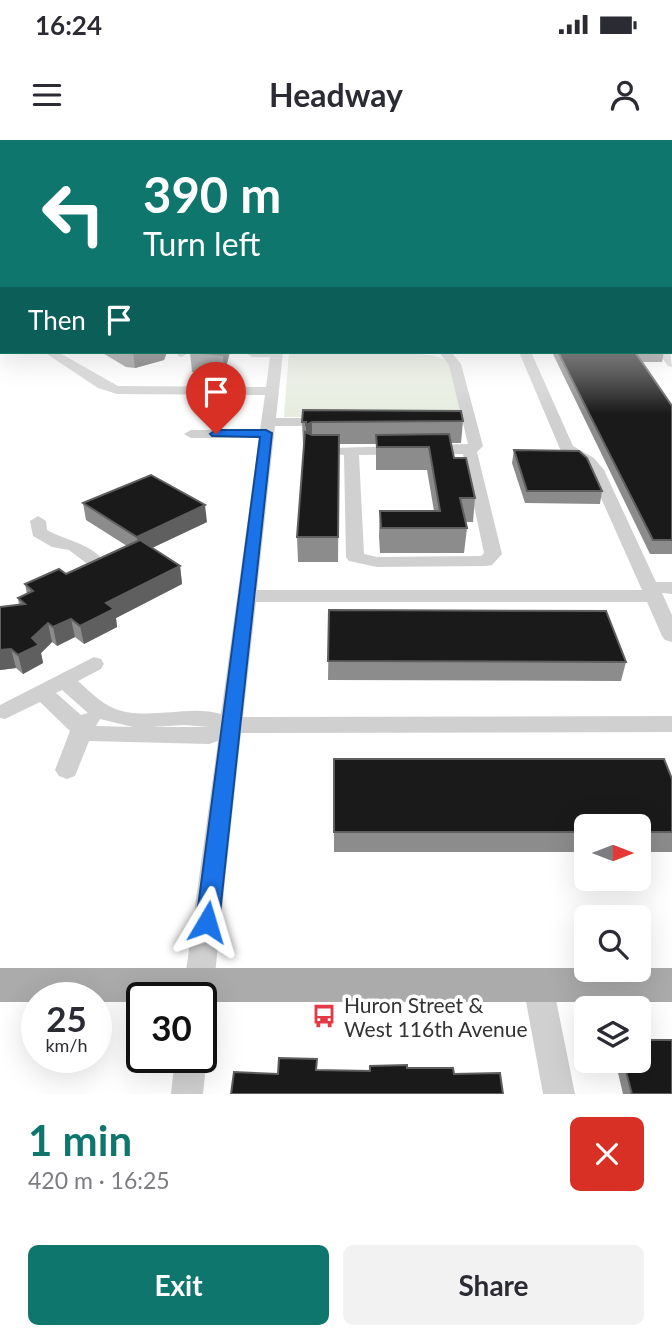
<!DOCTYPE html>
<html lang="en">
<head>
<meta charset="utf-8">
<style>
  :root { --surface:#fff; --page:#f2f2f3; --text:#2b2b33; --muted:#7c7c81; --accent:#0f766e }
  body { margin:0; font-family:Lato,sans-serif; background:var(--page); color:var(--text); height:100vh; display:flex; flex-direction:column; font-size:26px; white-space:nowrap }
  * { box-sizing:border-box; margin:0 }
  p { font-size:23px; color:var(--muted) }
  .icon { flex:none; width:38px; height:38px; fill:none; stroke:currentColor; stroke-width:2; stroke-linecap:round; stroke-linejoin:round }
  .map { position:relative; height:954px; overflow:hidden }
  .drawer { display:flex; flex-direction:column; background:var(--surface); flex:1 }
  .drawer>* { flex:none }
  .top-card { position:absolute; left:0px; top:0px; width:672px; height:214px; box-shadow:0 7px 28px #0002; background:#0f766e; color:#fff; overflow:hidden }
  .needle { width:46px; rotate:90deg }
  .buttons { position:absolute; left:574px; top:674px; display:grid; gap:14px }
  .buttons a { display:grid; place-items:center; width:77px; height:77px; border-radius:10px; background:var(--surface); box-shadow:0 7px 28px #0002; font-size:35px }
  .speed { position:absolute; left:21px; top:842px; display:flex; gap:14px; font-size:35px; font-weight:700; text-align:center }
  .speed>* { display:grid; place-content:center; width:91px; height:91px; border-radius:50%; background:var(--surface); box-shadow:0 7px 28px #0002; line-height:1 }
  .speed small { font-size:18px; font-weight:400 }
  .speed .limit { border:4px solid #111; border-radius:10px; background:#fff; color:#111 }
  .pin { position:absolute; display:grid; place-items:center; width:60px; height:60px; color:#fff; margin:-72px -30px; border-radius:50% 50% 50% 0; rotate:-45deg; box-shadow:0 0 7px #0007 }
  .pin .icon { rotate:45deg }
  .me { position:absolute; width:77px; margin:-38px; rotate:7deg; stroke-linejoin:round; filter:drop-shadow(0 0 5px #0008) }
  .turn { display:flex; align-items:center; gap:24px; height:147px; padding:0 28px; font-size:32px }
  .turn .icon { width:91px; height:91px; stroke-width:2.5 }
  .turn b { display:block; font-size:49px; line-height:60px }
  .then { display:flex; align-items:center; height:66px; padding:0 28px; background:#0003; gap:14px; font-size:26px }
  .round { display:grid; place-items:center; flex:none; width:74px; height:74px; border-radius:10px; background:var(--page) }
  .overview { display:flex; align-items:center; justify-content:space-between; height:119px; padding:0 28px }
  h1 { font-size:42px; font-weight:700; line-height:52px; color:var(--accent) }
  .action { display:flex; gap:14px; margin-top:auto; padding:14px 28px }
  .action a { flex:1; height:80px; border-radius:10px; background:var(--accent); color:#fff; font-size:28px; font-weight:700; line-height:80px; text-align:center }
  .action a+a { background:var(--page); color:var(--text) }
  .status { display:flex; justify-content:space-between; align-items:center; height:49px; padding:0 35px; background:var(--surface); direction:ltr }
  .status svg { height:19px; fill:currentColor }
  header { display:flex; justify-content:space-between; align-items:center; height:91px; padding:0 28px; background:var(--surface); font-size:32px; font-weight:700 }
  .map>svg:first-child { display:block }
  .green { fill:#e6ecdf }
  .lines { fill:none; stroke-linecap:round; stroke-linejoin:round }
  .minor { fill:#d0d0d0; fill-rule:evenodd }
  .major { fill:#ababab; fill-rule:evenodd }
  .wall { fill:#8c8c8c }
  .shaded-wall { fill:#5f5f5f }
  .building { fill:#1a1a1a; stroke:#5f5f5f; stroke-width:2 }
  .route { fill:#1a73e8; stroke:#114b97; stroke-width:2 }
  .labels { text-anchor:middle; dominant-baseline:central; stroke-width:7; stroke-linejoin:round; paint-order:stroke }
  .near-poi-label { font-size:21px; fill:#333; stroke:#fff; text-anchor:start }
</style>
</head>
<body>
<div class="status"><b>16:24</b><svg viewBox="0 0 49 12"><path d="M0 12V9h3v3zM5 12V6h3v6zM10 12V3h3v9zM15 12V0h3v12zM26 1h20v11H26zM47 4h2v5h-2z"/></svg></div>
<header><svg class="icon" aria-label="menu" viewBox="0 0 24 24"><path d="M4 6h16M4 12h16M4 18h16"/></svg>Headway<svg class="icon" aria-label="person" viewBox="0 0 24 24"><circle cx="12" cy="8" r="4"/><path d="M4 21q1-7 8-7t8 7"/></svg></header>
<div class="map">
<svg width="672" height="954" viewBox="0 0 672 954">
  <rect width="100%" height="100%" fill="#fff"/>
  <!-- green -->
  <path class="green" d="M289,212C315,212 435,207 449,222C457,230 462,264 466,278L284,277Z"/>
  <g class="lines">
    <!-- minor -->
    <g class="minor">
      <rect x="0" y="178" width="2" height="7"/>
      <rect x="670" y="196" width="2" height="6"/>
      <path d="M44,212H58L118,246L266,247L270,217H252L246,213L283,212L276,278H329L336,282L329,286H275L257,450H642L589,331L584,324L560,309L519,212H531L573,306L594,318L604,330L656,442H672V454L662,453L672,475V502L665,500L662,496L647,462H256L243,577L672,576V592L241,593L213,853L208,863L201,866V858H185L183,853L218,601L209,604L89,601L75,636L67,639L59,636L55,630L70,591L40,562L5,579L0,578V565L94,517L101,519L104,524L101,529L78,541C89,551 100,562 113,568C146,582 187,564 221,574L259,298H191L184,294L191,290H260L265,255L117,254L98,248ZM62,550L88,573L81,575L56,553ZM100,579L133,587L96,586ZM184,585L209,587H147H152Z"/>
      <polygon points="177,212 189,212 182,217 178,216"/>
      <path d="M439,212H451L461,224L483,306L477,312L502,414L492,425L486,426L377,427L349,421L346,417L344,315L333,314L331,311L333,308L468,304L449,225ZM463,314L484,413L481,416L377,417L364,414L359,315Z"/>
      <polygon points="658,212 670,212 672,227 668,226"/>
      <path d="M38,376L46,381L47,390C67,401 90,403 105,422L102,426H90L69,410L52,407L33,396L30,381Z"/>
      <polygon points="538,831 548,835 553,845 575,954 543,954 523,845 528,835"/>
      <polygon points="201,906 207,917 203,954 171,954 175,917 201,917"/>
    </g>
    <!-- major -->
    <polygon class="major" points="0,828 672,828 672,862 201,862 201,858 142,858 142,862 96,862 96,858 37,858 37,862 0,862"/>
  </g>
  <!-- wall -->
  <g class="wall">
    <polygon points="101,212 167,212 164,220 135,228 126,227"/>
    <polygon points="190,212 230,212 224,235 192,232"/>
    <polygon points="552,212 664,212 662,222 642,222 672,266 672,414 650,414"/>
    <polygon points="463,281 461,303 451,303 454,318 475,358 473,382 465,382 467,388 464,413 380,413 379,396 380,371 434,371 427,330 376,330 376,304 339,304 338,422 298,422 297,397 304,304 303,304 302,282"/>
    <polygon points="514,310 602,351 600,364 525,363 512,323"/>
    <polygon points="83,363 207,382 152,408 180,426 182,444 116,478 117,487 84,504 75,497 57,506 52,502 41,513 43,523 23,534 16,528 0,530 19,465 18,458 27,454 25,444 66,434 127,406 86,380"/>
    <polygon points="329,470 626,522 621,541 328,540"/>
    <polygon points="334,619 672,639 672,712 639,712 639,686 586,686 586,712 334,712"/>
    <polygon points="615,920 639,920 672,954 623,954"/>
  </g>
  <!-- shaded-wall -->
  <g class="shaded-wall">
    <polygon points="133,212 167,212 164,220 135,228"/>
    <polygon points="224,212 230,212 224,235 223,215"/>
    <polygon points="312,282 312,304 306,307 306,285"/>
    <polygon points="205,365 207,382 139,414 137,397"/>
    <polygon points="180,426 182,444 116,478 117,487 84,504 80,486 106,463"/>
    <polygon points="71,479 75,497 57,506 53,487"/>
    <polygon points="48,483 52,502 41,513 43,523 23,534 18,515 32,498"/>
    <polygon points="11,509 16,528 0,530 0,510"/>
  </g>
  <!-- building -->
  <g class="building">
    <polygon points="190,212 224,212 223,215"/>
    <polygon points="558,212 635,212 672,266 672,400 653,400"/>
    <polygon points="303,270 461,271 463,281 312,282 306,285 306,282 302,282"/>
    <polygon points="305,292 312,295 339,295 338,397 297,397"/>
    <polygon points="449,294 454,318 466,318 475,358 460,358 467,388 381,388 380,371 440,371 429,307 377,307 376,295"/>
    <polygon points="514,310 579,311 587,318 602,351 527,351"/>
    <polygon points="151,335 205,365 137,397 83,363"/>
    <polygon points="140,400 180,426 106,463 114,469 80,486 71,479 53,487 48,483 32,498 39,505 18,515 11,509 0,510 0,467 25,464 18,458 33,451 25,444 59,429 66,434"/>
    <polygon points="329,470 606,471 626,522 328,521"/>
    <polygon points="334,619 664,619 672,639 672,692 639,692 639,686 586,686 586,692 334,692"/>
    <polygon points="639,900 672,900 672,954 632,954 623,920 639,920"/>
    <polygon points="279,918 317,919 316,930 370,931 370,926 407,925 407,928 453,928 454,934 500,933 503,954 231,954 234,932 278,934"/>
  </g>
  <!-- sky -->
  <linearGradient id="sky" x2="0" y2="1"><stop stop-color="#9ec6ea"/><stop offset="0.51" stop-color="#fff"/><stop offset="1" stop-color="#fff" stop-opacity="0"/></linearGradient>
  <rect width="672" height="274" fill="url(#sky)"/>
  <!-- route -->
  <polygon class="route" points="216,290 266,290 272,293 219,782 215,789 207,792 199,789 196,782 260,297 212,296 210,294"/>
  <!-- icons -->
  <defs>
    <g id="bus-bare" transform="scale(1.89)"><path d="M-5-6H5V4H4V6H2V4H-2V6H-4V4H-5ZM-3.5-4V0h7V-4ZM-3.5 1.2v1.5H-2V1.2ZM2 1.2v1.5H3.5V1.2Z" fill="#e63946" stroke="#fff" stroke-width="2.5" paint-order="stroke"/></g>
  </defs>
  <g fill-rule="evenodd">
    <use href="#bus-bare" x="324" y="876"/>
  </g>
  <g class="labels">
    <!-- near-poi labels -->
    <g class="near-poi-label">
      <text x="344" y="864">Huron Street &amp;<tspan x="344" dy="24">West 116th Avenue</tspan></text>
    </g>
  </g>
</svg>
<div class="buttons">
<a><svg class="needle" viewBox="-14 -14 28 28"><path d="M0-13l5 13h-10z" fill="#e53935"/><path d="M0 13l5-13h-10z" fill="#7c7c81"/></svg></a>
<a><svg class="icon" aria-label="search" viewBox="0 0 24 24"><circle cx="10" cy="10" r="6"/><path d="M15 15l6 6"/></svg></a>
<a><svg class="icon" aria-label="layers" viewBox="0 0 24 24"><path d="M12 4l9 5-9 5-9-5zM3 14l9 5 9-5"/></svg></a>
</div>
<div class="speed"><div>25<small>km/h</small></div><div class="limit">30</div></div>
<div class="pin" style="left:216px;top:294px;background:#d93025"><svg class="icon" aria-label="arrive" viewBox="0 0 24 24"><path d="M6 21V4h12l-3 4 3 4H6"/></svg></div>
<svg class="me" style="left:207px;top:782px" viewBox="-20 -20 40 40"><path d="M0-17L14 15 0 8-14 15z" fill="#1a73e8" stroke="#fff" stroke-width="4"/></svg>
<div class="top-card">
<div class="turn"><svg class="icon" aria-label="left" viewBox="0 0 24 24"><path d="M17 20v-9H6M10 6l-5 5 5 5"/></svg><div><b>390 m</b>Turn left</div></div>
<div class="then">Then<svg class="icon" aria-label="arrive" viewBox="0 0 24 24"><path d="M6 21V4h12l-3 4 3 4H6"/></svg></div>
</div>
</div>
<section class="drawer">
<div class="overview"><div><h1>1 min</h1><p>420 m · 16:25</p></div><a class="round" style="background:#d93025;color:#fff"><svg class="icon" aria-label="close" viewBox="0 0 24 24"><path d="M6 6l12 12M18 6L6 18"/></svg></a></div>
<div class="action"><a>Exit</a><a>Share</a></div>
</section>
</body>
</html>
